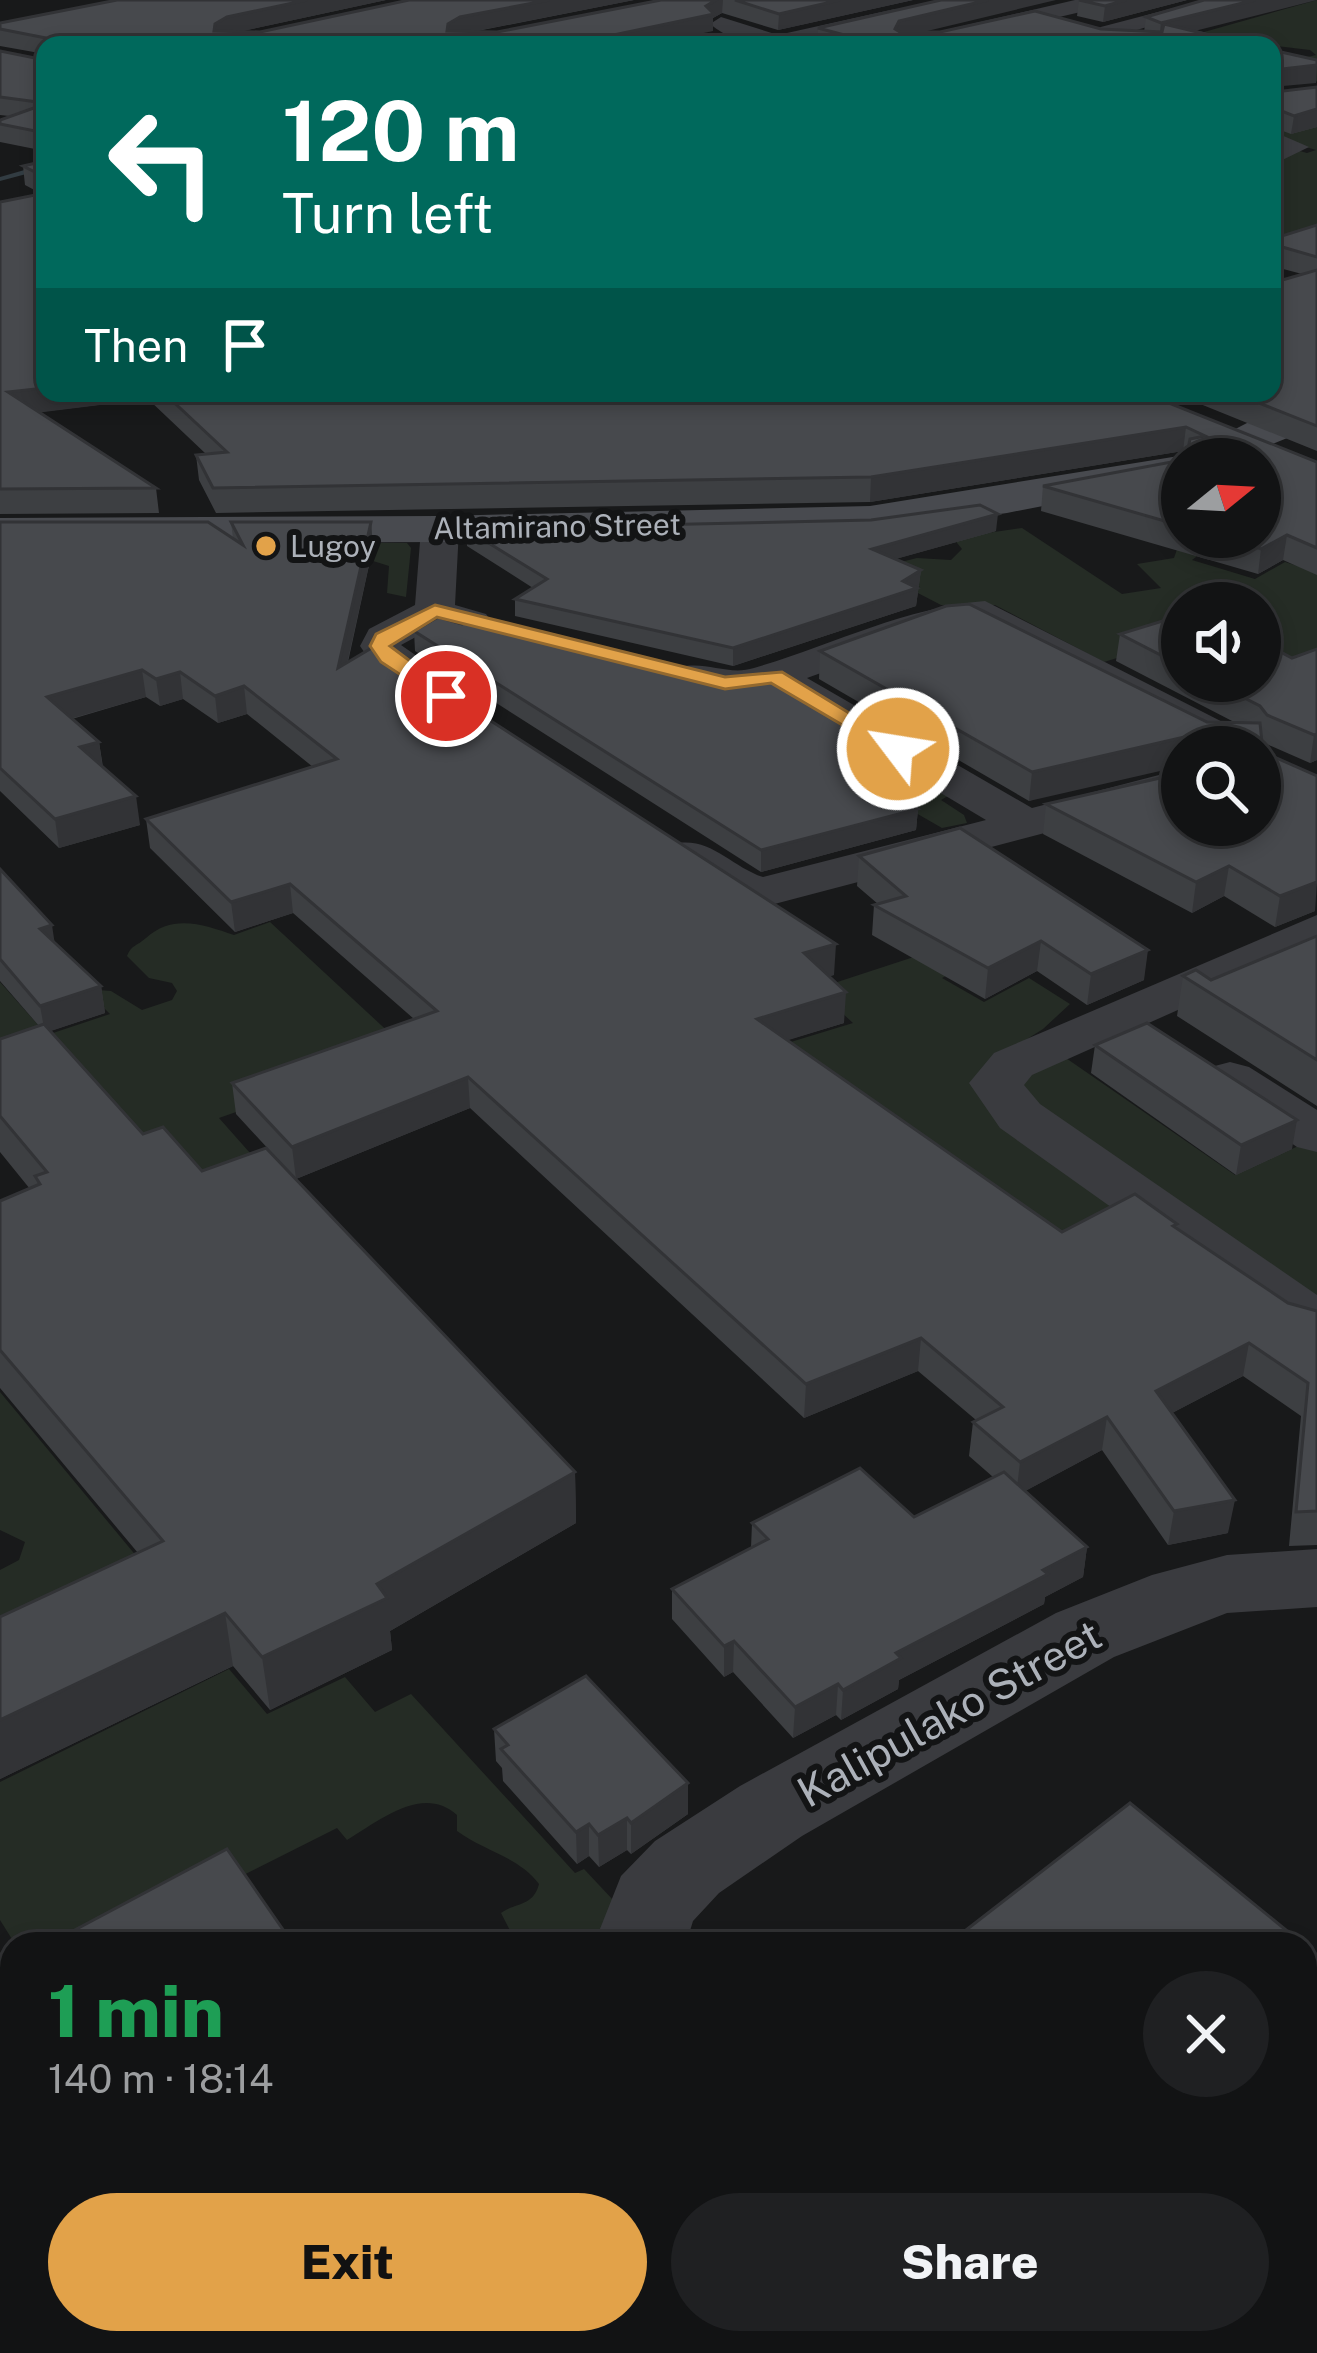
<!DOCTYPE html>
<html lang="en">
<head>
<meta charset="utf-8">
<style>
  :root { --surface:#121314; --page:#1f2022; --text:#f1f3f6; --muted:#9c9ea0; --line:#313234; --accent:#e2a249 }
  body { margin:0; font-family:"Public Sans",sans-serif; background:var(--page); color:var(--text); height:100vh; display:flex; flex-direction:column; font-size:45px; white-space:nowrap }
  * { box-sizing:border-box; margin:0 }
  p { font-size:39px; color:var(--muted) }
  .icon { flex:none; width:66px; height:66px; fill:none; stroke:currentColor; stroke-width:2; stroke-linecap:round; stroke-linejoin:round }
  .map { position:relative; flex:1; overflow:hidden }
  .sheet { position:absolute; left:0px; top:1932px; width:1317px; height:423px; display:flex; flex-direction:column; background:var(--surface); border-radius:36px 36px 0 0; box-shadow:0 6px 18px #0003,0 0 0 3px var(--line) }
  .sheet>* { flex:none }
  .banner { position:absolute; left:36px; top:36px; width:1245px; height:366px; border-radius:24px; box-shadow:0 6px 18px #0003,0 0 0 3px var(--line); background:#00695c; color:#fff; overflow:hidden }
  .needle { width:78px; rotate:72deg }
  .fabs { position:absolute; left:1161px; top:438px; display:grid; gap:24px }
  .fabs a { display:grid; place-items:center; width:120px; height:120px; border-radius:50%; background:var(--surface); box-shadow:0 6px 18px #0003,0 0 0 3px var(--line); font-size:60px }
  .pin { position:absolute; display:grid; place-items:center; width:102px; height:102px; color:#fff; margin:-51px; border:6px solid #fff; border-radius:50%; box-shadow:0 3px 12px #0007 }
  .me { position:absolute; width:132px; margin:-66px; rotate:301deg; stroke-linejoin:round; filter:drop-shadow(0 0 9px #0008) }
  .turn { display:flex; align-items:center; gap:42px; height:252px; padding:0 48px; font-size:54px }
  .turn .icon { width:156px; height:156px; stroke-width:2.5 }
  .turn b { display:block; font-size:84px; line-height:102px }
  .then { display:flex; align-items:center; height:114px; padding:0 48px; background:#0003; gap:24px; font-size:45px }
  .round { display:grid; place-items:center; flex:none; width:126px; height:126px; border-radius:63px; background:var(--page) }
  .summary { display:flex; align-items:center; justify-content:space-between; height:204px; padding:0 48px }
  h1 { font-size:72px; font-weight:800; line-height:90px; color:#1e9e55 }
  .primary-button { display:flex; gap:24px; margin-top:auto; padding:24px 48px }
  .primary-button a { flex:1; height:138px; border-radius:72px; background:var(--accent); color:#111; font-size:48px; font-weight:800; line-height:138px; text-align:center }
  .primary-button a+a { background:var(--page); color:var(--text) }
  .map>svg:first-child { display:block }
  .green { fill:#252c25 }
  .lines { fill:none; stroke-linecap:round; stroke-linejoin:round }
  .stream { fill:#323c42; fill-rule:evenodd }
  .minor { fill:#3a3b3f; fill-rule:evenodd }
  .tertiary { fill:#3a3b3f; fill-rule:evenodd }
  .secondary { fill:#484a4f; fill-rule:evenodd }
  .wall { fill:#3d3f42 }
  .shaded-wall { fill:#323336 }
  .building { fill:#47494d; stroke:#323336; stroke-width:3 }
  .route { fill:#e2a249; stroke:#93692f; stroke-width:3 }
  .poi-dot { fill:#e2a249; stroke:#131415; stroke-width:4.5 }
  .labels { text-anchor:middle; dominant-baseline:central; stroke-width:12; stroke-linejoin:round; paint-order:stroke }
  .far-street-label { font-size:30px; fill:#acb1b9; stroke:#131415 }
  .far-poi-label { font-size:30px; fill:#acb1b9; stroke:#131415; text-anchor:start }
  .near-street-label { font-size:42px; fill:#acb1b9; stroke:#131415 }
</style>
</head>
<body>
<div class="map">
<svg width="1317" height="2353" viewBox="0 0 1317 2353">
  <rect width="100%" height="100%" fill="#18191a"/>
  <!-- green -->
  <g class="green">
    <polygon points="1317,0 1317,82 1299,59 1316,55 1310,50 1190,36"/>
    <polygon points="1317,98 1317,241 1272,255 1272,143 1307,153 1316,150 1272,137 1272,103"/>
    <polygon points="1022,528 1122,594 1161,588 1137,564 1174,558 1182,535 1217,541 1192,560 1255,579 1285,562 1317,572 1317,685 1260,668 1260,603 1182,603 1182,638 1104,662 995,605 941,605 914,591 920,587 877,568 917,558 951,560 962,549 953,538"/>
    <polygon points="316,543 407,543 411,548 406,597 387,593 389,566"/>
    <polygon points="906,771 948,796 941,800 964,815 967,823 942,828 862,782"/>
    <path d="M270,922L409,1051L219,1118L280,1187L213,1213L0,1074V982L47,1035L110,1014L85,989L111,991L142,1010L172,1000L177,991L172,983L149,978L127,956C131,945 137,946 146,938C173,913 205,925 234,935Z"/>
    <polygon points="992,951 942,978 984,1002 1029,978 1070,1004 1043,1029 989,1063 1146,1216 1059,1261 761,1051 853,1023 816,989 929,952"/>
    <polygon points="1063,1056 1235,1175 1307,1142 1317,1149 1317,1311 1025,1103 1018,1080"/>
    <polygon points="0,1392 167,1593 0,1673 0,1570 19,1560 25,1542 0,1530"/>
    <path d="M229,1669L267,1714L345,1677L375,1712L411,1694L575,1873L584,1869L614,1901L607,1944H517L501,1913C516,1902 533,1907 539,1884C519,1857 484,1851 457,1831V1815C423,1784 380,1820 347,1840L337,1828L106,1944H15L0,1920V1782Z"/>
  </g>
  <g class="lines">
    <!-- stream -->
    <polygon class="stream" points="42,165 45,165 45,169 0,181 0,177"/>
    <!-- minor -->
    <g class="minor">
      <polygon points="1075,0 1114,0 1111,5 939,45 899,45 902,40"/>
      <polygon points="1204,0 1240,0 1085,45 1048,45 1051,40"/>
      <path d="M895,9L906,16L903,21C845,35 761,67 710,24L721,17L778,35Z"/>
      <polygon points="1272,131 1309,147 1272,165"/>
      <path d="M440,518L453,521L459,529L455,605L486,614L492,623L486,632L472,635L438,625L401,645L461,687L467,696L461,705C424,714 379,675 360,646L369,629L415,605L421,529L427,521Z"/>
      <path d="M985,601L1254,738L1260,747H1205L978,626L943,629L807,678L1032,808L1182,769V797L763,907C729,903 686,883 665,854L672,844C710,835 730,866 763,877L986,820L770,691L733,697L681,685L675,676L681,667C706,661 729,676 754,668C832,645 903,608 985,601Z"/>
      <polygon points="1317,915 1317,948 1032,1075 1024,1085 1040,1104 1317,1295 1317,1344 1295,1338 1000,1128 969,1083 994,1053"/>
      <polygon points="1230,1062 1249,1067 1317,1110 1317,1152 1297,1147 1211,1089 1203,1078 1211,1067"/>
      <polygon points="0,1965 12,1969 12,2055 0,2051"/>
      <polygon points="1317,2008 1317,2089 1305,2094 1305,2013"/>
      <polygon points="169,2343 263,2343 267,2353 173,2353"/>
    </g>
    <!-- tertiary -->
    <g class="tertiary">
      <polygon points="1317,1549 1317,1607 1227,1613 1114,1657 802,1836 719,1893 693,1921 686,1944 594,1944 621,1876 655,1841 740,1786 1056,1613 1152,1575 1227,1555"/>
      <polygon points="1044,2343 1170,2343 1175,2353 1048,2353"/>
    </g>
    <!-- secondary -->
    <polygon class="secondary" points="1317,401 1317,426 1235,459 1182,459 1182,479 1007,513 870,532 440,542 0,544 0,518 440,516 870,506 1185,455 1247,423"/>
  </g>
  <!-- wall -->
  <g class="wall">
    <polygon points="117,0 386,0 238,32 260,32 409,0 634,0 472,32 497,32 661,0 913,0 778,30 722,13 713,18 713,31 45,54 0,46 0,23"/>
    <polygon points="1079,0 1187,0 1103,22 1077,16"/>
    <polygon points="1146,17 1252,45 817,45 818,28 920,32 1101,29 1144,32"/>
    <polygon points="0,51 45,60 45,151 0,142 0,120 9,116 0,115"/>
    <polygon points="1317,87 1317,127 1291,134 1272,127 1272,90 1275,92"/>
    <polygon points="45,161 45,393 1144,393 1317,462 1317,575 1283,560 1258,574 1041,511 1043,486 1182,460 1182,537 1260,537 1187,453 1183,451 870,502 216,513 199,480 196,455 206,454 148,399 39,412 156,488 159,513 0,514 0,202 42,194 25,185 23,166"/>
    <polygon points="1317,225 1317,451 1173,393 1272,393 1302,274 1272,266 1272,239"/>
    <polygon points="0,522 233,538 231,522 371,522 373,547 348,662 834,975 829,976 844,1023 787,1040 1062,1232 1177,1224 1177,1229 1288,1303 1317,1311 1317,1545 1289,1546 1301,1416 1243,1376 1172,1413 1228,1533 1168,1545 1102,1450 1025,1491 1087,1547 1083,1577 1045,1597 1044,1604 899,1680 898,1689 841,1720 836,1715 793,1738 733,1672 724,1677 672,1619 672,1589 751,1548 752,1523 914,1517 993,1477 969,1456 973,1422 976,1420 918,1371 804,1418 470,1108 296,1179 236,1114 232,1083 414,1019 293,913 235,932 150,848 146,819 313,767 247,714 218,723 183,699 160,706 146,697 72,719 99,742 103,767 140,825 59,848 0,791"/>
    <polygon points="466,529 996,531 895,559 921,570 916,606 733,666 515,616 515,599 533,588 467,546"/>
    <polygon points="1182,615 1182,681 1260,681 1292,658 1317,649 1317,760 1310,763 1262,742 1263,752 1315,911 1275,927 1224,896 1192,913 1043,834 1046,804 1182,773 1260,747 1182,747 1029,801 819,679 820,651 1207,722 1234,722 1116,661 1120,634"/>
    <polygon points="414,631 922,787 911,805 918,809 916,830 761,872 415,651"/>
    <polygon points="859,856 1144,980 1087,1005 1037,971 985,999 872,935 874,905 878,904 857,886"/>
    <polygon points="0,869 55,942 101,986 105,1013 50,1031 143,1134 202,1171 575,1472 576,1523 390,1631 392,1650 270,1710 233,1666 0,1779 0,1617 138,1553 0,1388 0,1201 30,1189 0,1152 0,1039 39,1026 0,981"/>
    <polygon points="1317,936 1317,1106 1177,1016 1183,976 1211,980"/>
    <polygon points="1095,1045 1292,1149 1236,1175 1091,1073"/>
    <polygon points="494,1729 688,1783 688,1814 631,1854 627,1850 599,1867 589,1856 577,1864 503,1781 502,1768 496,1761"/>
    <polygon points="1305,2125 1317,2136 1317,2322 1306,2332"/>
    <polygon points="273,2343 346,2343 332,2353 279,2353"/>
    <polygon points="361,2343 596,2343 604,2353 368,2353"/>
  </g>
  <!-- shaded-wall -->
  <g class="shaded-wall">
    <polygon points="307,0 386,0 229,34 214,31 215,24 227,17"/>
    <polygon points="549,0 634,0 461,34 447,31 448,24 460,17"/>
    <polygon points="716,0 723,0 722,13 713,18 713,31 648,45 591,45 594,39 706,6"/>
    <polygon points="840,0 913,0 778,30 779,14"/>
    <polygon points="988,0 1056,0 898,38 895,29 899,21"/>
    <polygon points="1126,0 1187,0 1103,22 1105,6"/>
    <polygon points="1255,0 1317,0 1159,40 1161,23"/>
    <polygon points="1317,65 1316,83 1272,87 1272,72 1274,70"/>
    <polygon points="1317,109 1317,127 1291,134 1294,116"/>
    <polygon points="45,388 45,393 147,393 148,399 12,416 8,392"/>
    <polygon points="1186,427 1183,451 870,502 871,477"/>
    <polygon points="998,514 996,531 871,566 872,549"/>
    <polygon points="371,522 373,547 340,695 338,668"/>
    <polygon points="1287,535 1283,560 1258,574 1261,549"/>
    <polygon points="921,570 916,606 733,666 733,648 903,581"/>
    <polygon points="142,670 146,697 52,724 47,697"/>
    <polygon points="180,672 183,699 160,706 156,679"/>
    <polygon points="244,686 247,714 218,723 215,696"/>
    <polygon points="1317,734 1317,760 1310,763 1314,735"/>
    <polygon points="1189,736 1187,747 1182,747 1182,766 1029,801 1032,772"/>
    <polygon points="99,742 103,770 80,747"/>
    <polygon points="923,766 922,787 907,812 918,809 916,830 761,872 761,850 903,799"/>
    <polygon points="136,796 140,825 59,848 55,819"/>
    <polygon points="1229,866 1224,896 1192,913 1196,882"/>
    <polygon points="1317,882 1315,911 1275,927 1280,896"/>
    <polygon points="290,884 293,913 235,932 231,902"/>
    <polygon points="52,925 56,952 40,929"/>
    <polygon points="1041,941 1037,971 985,999 988,968"/>
    <polygon points="836,944 834,975 803,983 804,953"/>
    <polygon points="1148,950 1144,980 1087,1005 1091,974"/>
    <polygon points="101,986 105,1013 45,1033 40,1006"/>
    <polygon points="846,992 844,1023 756,1050 757,1019"/>
    <polygon points="468,1077 470,1108 296,1179 292,1147"/>
    <polygon points="1297,1120 1292,1149 1236,1175 1241,1145"/>
    <polygon points="921,1338 918,1371 804,1418 806,1384"/>
    <polygon points="1249,1343 1243,1376 1151,1424 1156,1391"/>
    <polygon points="1107,1417 1102,1450 1016,1496 1020,1462"/>
    <polygon points="575,1472 576,1523 390,1631 392,1650 270,1710 262,1657 377,1584"/>
    <polygon points="1235,1500 1228,1533 1168,1545 1174,1511"/>
    <polygon points="1087,1547 1083,1577 1045,1597 1044,1604 899,1680 898,1689 841,1720 843,1690 896,1653"/>
    <polygon points="225,1613 233,1666 0,1779 0,1720"/>
    <polygon points="734,1641 733,1672 724,1677 724,1646"/>
    <polygon points="838,1684 836,1715 793,1738 795,1707"/>
    <polygon points="688,1783 688,1814 631,1854 631,1823"/>
    <polygon points="627,1818 627,1850 599,1867 598,1835"/>
    <polygon points="589,1824 589,1856 577,1864 576,1832"/>
    <polygon points="0,2120 6,2141 0,2145"/>
    <polygon points="1317,2299 1317,2322 1306,2332 1315,2301"/>
    <polygon points="301,2343 346,2343 332,2353 292,2353 291,2350"/>
  </g>
  <!-- building -->
  <g class="building">
    <polygon points="117,0 307,0 227,17 215,24 214,31 260,32 409,0 549,0 460,17 448,24 447,31 497,32 661,0 716,0 706,6 714,14 594,39 591,45 46,45 46,38 0,29 0,23"/>
    <polygon points="735,0 840,0 779,14"/>
    <polygon points="941,0 988,0 899,21 895,29 900,32 940,32 1035,11 1101,29 1162,32 1164,24 1252,45 882,45 818,28"/>
    <polygon points="1079,0 1126,0 1105,6"/>
    <polygon points="1204,0 1255,0 1161,23 1146,17"/>
    <polygon points="1272,50 1317,60 1317,65 1274,70 1272,72"/>
    <polygon points="0,51 45,60 45,103 0,97"/>
    <polygon points="1317,87 1317,109 1294,116 1274,108 1272,112 1272,90 1275,92"/>
    <polygon points="45,104 45,133 0,124 0,120"/>
    <polygon points="45,161 45,177 23,166"/>
    <polygon points="45,193 45,388 8,392 156,488 0,489 0,202"/>
    <polygon points="1317,225 1317,257 1272,244 1272,239"/>
    <polygon points="1317,270 1317,426 1234,393 1272,393 1272,283"/>
    <polygon points="164,393 1144,393 1317,462 1317,548 1287,535 1261,549 1221,537 1260,537 1260,459 1186,459 1190,439 1205,436 1186,427 871,477 213,488 196,455 227,452"/>
    <polygon points="1182,460 1182,526 1043,486"/>
    <polygon points="980,505 998,514 872,549 921,570 903,581 917,588 733,648 515,599 547,579 466,529 871,520"/>
    <polygon points="0,522 208,522 243,545 231,522 371,522 338,668 375,646 836,944 804,953 846,992 757,1019 1062,1232 1135,1194 1177,1224 1173,1226 1288,1303 1317,1311 1317,1511 1296,1512 1308,1383 1249,1343 1156,1391 1235,1500 1174,1511 1107,1417 1020,1462 973,1422 1003,1407 921,1338 806,1384 468,1077 292,1147 232,1083 437,1011 290,884 231,902 146,819 337,759 244,686 215,696 180,672 156,679 142,670 47,697 99,742 80,747 136,796 55,819 0,768"/>
    <polygon points="969,604 1207,722 1260,723 1263,752 1317,776 1317,882 1280,896 1229,866 1196,882 1046,804 1182,773 1182,825 1260,825 1260,747 1188,747 1189,736 1032,772 820,651 946,606"/>
    <polygon points="1182,615 1182,666 1120,634"/>
    <polygon points="438,617 462,624 472,620 732,681 768,675 923,766 903,799 918,809 761,850 414,631"/>
    <polygon points="1260,641 1292,658 1317,649 1317,734 1314,735 1267,715 1260,706 1211,681 1260,681"/>
    <polygon points="960,828 1148,950 1091,974 1041,941 988,968 874,905 906,896 859,856"/>
    <polygon points="0,869 52,925 40,929 101,986 40,1006 0,959"/>
    <polygon points="1317,936 1317,1060 1183,976 1196,970 1211,980"/>
    <polygon points="1147,1023 1297,1120 1241,1145 1095,1045"/>
    <polygon points="44,1024 143,1134 163,1127 202,1171 266,1148 575,1472 377,1584 387,1598 262,1657 225,1613 0,1720 0,1617 163,1541 0,1350 0,1201 40,1184 35,1176 47,1172 0,1116 0,1039"/>
    <polygon points="860,1468 914,1517 1004,1472 1087,1547 1043,1570 1048,1574 896,1653 901,1658 843,1690 838,1684 795,1707 734,1641 724,1646 672,1589 768,1539 752,1523"/>
    <polygon points="586,1676 688,1783 631,1823 627,1818 598,1835 589,1824 576,1832 501,1749 508,1745 494,1729"/>
    <polygon points="1130,1803 1302,1943 948,1944"/>
    <polygon points="227,1849 293,1944 79,1944 71,1932"/>
    <polygon points="1305,2125 1317,2136 1317,2299 1315,2301 1305,2291"/>
    <polygon points="0,2194 12,2214 12,2343 119,2343 125,2353 0,2353"/>
    <polygon points="287,2343 301,2343 291,2350"/>
    <polygon points="376,2343 596,2343 604,2353 383,2353"/>
  </g>
  <!-- route -->
  <polygon class="route" points="435,605 725,677 782,672 908,749 905,753 890,753 771,683 725,689 437,617 390,646 457,696 439,700 381,662 370,646 376,634"/>
  <!-- markers -->
  <circle class="poi-dot" cx="266" cy="546" r="12"/>
  <g class="labels">
    <!-- far-street labels -->
    <g class="far-street-label">
      <text transform="translate(557 526) rotate(-1)">Altamirano Street</text>
    </g>
    <!-- far-poi labels -->
    <g class="far-poi-label">
      <text x="290" y="546">Lugoy</text>
    </g>
    <!-- near-street labels -->
    <g class="near-street-label">
      <text transform="translate(949 1713) rotate(-29)">Kalipulako Street</text>
    </g>
  </g>
</svg>
<div class="fabs">
<a><svg class="needle" viewBox="-14 -14 28 28"><path d="M0-13l5 13h-10z" fill="#e53935"/><path d="M0 13l5-13h-10z" fill="#9c9ea0"/></svg></a>
<a><svg class="icon" aria-label="sound" viewBox="0 0 24 24"><path d="M4 9h4l5-4v14l-5-4H4zM17 9q2 3 0 6"/></svg></a>
<a><svg class="icon" aria-label="search" viewBox="0 0 24 24"><circle cx="10" cy="10" r="6"/><path d="M15 15l6 6"/></svg></a>
</div>
<div class="pin" style="left:446px;top:696px;background:#d93025"><svg class="icon" aria-label="arrive" viewBox="0 0 24 24"><path d="M6 21V4h12l-3 4 3 4H6"/></svg></div>
<svg class="me" style="left:898px;top:749px" viewBox="-20 -20 40 40"><circle r="17" fill="#e2a249" stroke="#fff" stroke-width="3"/><path d="M0-11L8 9 0 5-8 9z" fill="#fff"/></svg>
<div class="banner">
<div class="turn"><svg class="icon" aria-label="left" viewBox="0 0 24 24"><path d="M17 20v-9H6M10 6l-5 5 5 5"/></svg><div><b>120 m</b>Turn left</div></div>
<div class="then">Then<svg class="icon" aria-label="arrive" viewBox="0 0 24 24"><path d="M6 21V4h12l-3 4 3 4H6"/></svg></div>
</div>
<section class="sheet">
<div class="summary"><div><h1>1 min</h1><p>140 m · 18:14</p></div><a class="round"><svg class="icon" aria-label="close" viewBox="0 0 24 24"><path d="M6 6l12 12M18 6L6 18"/></svg></a></div>
<div class="primary-button"><a>Exit</a><a>Share</a></div>
</section>
</div>
</body>
</html>
